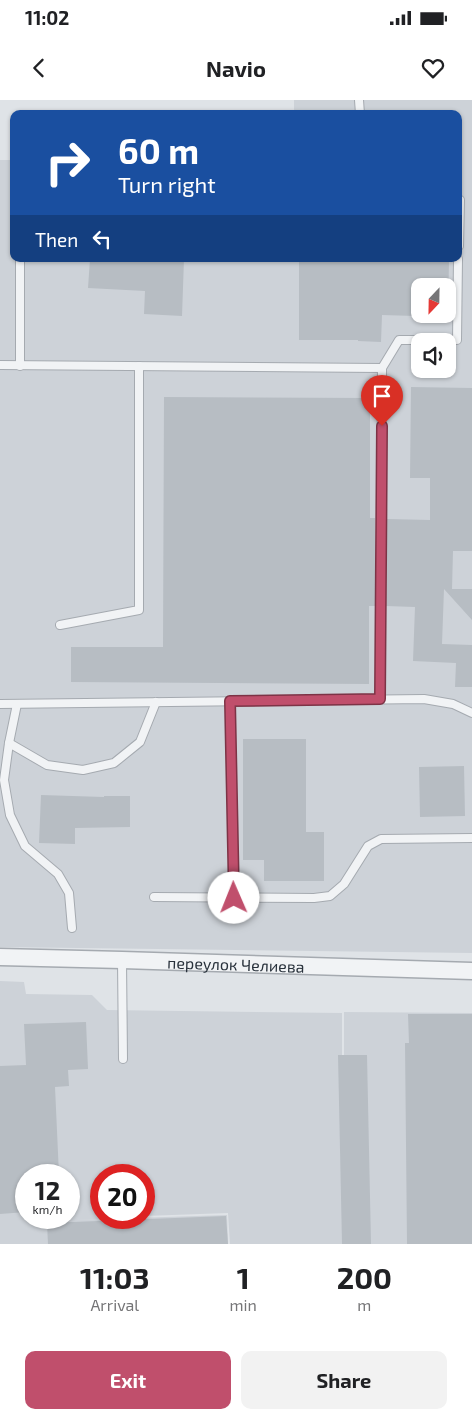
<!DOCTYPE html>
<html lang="en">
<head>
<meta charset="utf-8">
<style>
  :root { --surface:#fff; --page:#f2f2f2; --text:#202124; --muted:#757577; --accent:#c04f6c }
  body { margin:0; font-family:"Exo 2",sans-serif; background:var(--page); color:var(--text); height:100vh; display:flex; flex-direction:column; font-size:19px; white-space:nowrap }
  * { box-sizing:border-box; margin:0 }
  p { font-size:16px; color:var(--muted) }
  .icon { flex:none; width:28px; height:28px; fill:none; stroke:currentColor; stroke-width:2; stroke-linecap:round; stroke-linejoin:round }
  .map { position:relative; height:1144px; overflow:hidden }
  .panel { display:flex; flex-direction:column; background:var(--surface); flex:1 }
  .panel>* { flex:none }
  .guide { position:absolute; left:10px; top:10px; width:452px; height:152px; border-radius:10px; box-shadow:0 1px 4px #0004; background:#1a4fa0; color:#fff; overflow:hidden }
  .needle { width:32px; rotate:202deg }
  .buttons { position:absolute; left:411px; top:178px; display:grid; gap:10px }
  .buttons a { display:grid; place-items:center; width:45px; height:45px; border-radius:10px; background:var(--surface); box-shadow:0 1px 4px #0004; font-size:25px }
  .speed { position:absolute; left:15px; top:1064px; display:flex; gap:10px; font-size:25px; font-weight:700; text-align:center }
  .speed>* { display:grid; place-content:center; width:65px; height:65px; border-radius:50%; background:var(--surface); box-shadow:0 1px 4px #0004; line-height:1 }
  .speed small { font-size:12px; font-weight:400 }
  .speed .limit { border:8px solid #d22; background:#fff; color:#111 }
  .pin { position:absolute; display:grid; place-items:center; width:42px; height:42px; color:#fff; margin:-51px -21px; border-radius:50% 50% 50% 0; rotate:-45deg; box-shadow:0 0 5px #0007 }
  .pin .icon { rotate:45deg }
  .me { position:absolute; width:55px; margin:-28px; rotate:359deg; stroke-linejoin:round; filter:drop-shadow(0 0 4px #0008) }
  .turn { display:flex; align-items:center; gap:18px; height:105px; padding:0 25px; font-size:22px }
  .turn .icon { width:65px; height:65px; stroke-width:2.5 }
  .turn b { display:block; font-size:35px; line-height:42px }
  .then { display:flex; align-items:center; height:48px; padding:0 25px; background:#0003; gap:10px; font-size:19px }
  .eta { display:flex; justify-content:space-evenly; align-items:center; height:85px; text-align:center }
  .eta b { font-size:30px; font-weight:700; line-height:35px }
  .cta { display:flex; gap:10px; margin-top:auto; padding:10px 25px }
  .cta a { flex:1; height:58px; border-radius:10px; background:var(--accent); color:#fff; font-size:20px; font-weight:700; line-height:58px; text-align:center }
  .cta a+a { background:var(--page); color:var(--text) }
  .status { display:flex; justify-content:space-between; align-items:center; height:35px; padding:0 25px; background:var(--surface); direction:ltr }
  .status svg { height:14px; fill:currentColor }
  header { display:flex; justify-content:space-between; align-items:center; height:65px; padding:0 25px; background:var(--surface); font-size:22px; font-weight:700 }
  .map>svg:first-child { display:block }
  .built { fill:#cdd2d8; fill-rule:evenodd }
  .building { fill:#b7bdc3; fill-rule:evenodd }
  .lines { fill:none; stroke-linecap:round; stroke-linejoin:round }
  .service-casing { stroke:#a5aab0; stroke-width:10 }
  .minor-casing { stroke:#a5aab0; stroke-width:19 }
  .service { stroke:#f1f3f5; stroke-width:8 }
  .minor { stroke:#f1f3f5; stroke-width:16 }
  .route-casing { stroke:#7d3346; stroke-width:12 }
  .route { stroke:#c04f6c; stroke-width:9 }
  .labels { text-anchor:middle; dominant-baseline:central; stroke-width:5; stroke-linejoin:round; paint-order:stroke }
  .street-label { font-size:16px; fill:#29323c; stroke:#eef1f5 }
</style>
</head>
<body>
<div class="status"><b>11:02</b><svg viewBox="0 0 49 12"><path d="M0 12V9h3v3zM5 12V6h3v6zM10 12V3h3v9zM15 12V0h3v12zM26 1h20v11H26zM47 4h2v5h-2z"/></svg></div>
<header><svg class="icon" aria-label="back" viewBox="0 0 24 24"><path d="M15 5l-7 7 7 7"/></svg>Navio<svg class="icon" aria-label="heart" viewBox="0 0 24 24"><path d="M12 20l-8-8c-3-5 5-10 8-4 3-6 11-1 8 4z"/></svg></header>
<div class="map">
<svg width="472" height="1144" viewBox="0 0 472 1144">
  <rect width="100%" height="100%" fill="#dfe3e7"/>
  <!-- built -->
  <g class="built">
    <path d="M294,0H472V853L0,847V60H14V159H459V14H294ZM420,186H448V214H420ZM420,241H448V269H420Z"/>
    <path d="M0,881L24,882L26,894L92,895L107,910L342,913V1144H230L228,1113L144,1116V1075H101V1118H120L74,1120L227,1115L228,1144H0ZM26,1075H69V1118H26Z"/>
    <polygon points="344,912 472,913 472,1144 344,1144"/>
  </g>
  <!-- building -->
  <g class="building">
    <polygon points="90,159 184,159 182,216 144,214 145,191 88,188"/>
    <path d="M299,159H449L448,217L382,215L381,242L358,241V240H299ZM420,186H448V214H420Z"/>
    <polygon points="411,287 472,288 472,451 453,451 452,489 472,489 472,520 444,489 442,544 472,545 472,587 455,587 456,563 413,561 415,507 386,506 387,419 430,420 430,378 410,378"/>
    <polygon points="164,297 370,298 370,418 375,418 375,506 369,506 369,584 71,582 71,547 163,547"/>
    <polygon points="243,639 306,639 306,732 324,732 324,781 264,781 264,760 243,760"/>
    <polygon points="464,666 465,716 420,717 419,667"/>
    <polygon points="41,695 104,697 104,696 130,696 130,727 75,728 75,744 39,743"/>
    <polygon points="408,914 472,914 472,1144 407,1144 405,943 409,943"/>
    <polygon points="86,922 88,969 68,970 69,986 55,987 59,1075 26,1075 26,1112 0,1114 0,966 26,965 24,924"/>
    <polygon points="338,955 367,955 371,1144 342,1144"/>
    <polygon points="226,1116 228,1144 48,1144 47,1123"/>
  </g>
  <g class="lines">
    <!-- service casing -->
    <g class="service-casing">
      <g id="service">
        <polyline points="359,0 360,14"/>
        <polyline points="459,100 460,100 459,146"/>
        <polyline points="0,265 382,268 380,599"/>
        <polyline points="20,266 20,159"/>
        <polyline points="382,268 399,240 457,240 458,159"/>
        <polyline points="60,525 139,510 139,266"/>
        <polyline points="230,601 234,797"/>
        <polyline points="0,604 424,599 453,604 472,613"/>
        <polyline points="17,604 9,643 4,680 10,715 25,746 58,774 69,793 72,828"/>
        <polyline points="9,643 47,665 83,670 114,663 140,642 156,602"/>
        <polyline points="154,797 314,798 330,796 344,784 368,746 381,739 472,738"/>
        <polyline points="122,860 123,959"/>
      </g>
    </g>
    <!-- minor casing -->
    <g class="minor-casing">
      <g id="minor">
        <path id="s1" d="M0,857L122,860L472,871"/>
      </g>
    </g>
    <!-- service -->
    <use href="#service" class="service"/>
    <!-- minor -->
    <use href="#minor" class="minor"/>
  </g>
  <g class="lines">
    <!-- route casing -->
    <g class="route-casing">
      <polyline id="route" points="234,798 230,601 380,599 382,326"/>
    </g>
    <!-- route -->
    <use href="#route" class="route"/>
  </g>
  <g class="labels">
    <!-- street labels -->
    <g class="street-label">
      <text stroke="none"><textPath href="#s1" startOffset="236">переулок Челиева</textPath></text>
    </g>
  </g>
</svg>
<div class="buttons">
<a><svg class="needle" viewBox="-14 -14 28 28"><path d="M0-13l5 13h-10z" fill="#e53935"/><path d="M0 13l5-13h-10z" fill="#757577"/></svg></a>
<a><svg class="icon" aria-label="sound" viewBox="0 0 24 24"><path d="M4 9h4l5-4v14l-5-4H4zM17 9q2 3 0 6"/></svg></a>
</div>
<div class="speed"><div>12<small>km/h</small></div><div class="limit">20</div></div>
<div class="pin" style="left:382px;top:326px;background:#d93025"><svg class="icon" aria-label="arrive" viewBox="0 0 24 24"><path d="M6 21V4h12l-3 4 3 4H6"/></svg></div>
<svg class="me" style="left:234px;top:798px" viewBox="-20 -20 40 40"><circle r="19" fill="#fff"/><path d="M0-13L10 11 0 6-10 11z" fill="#c04f6c"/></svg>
<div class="guide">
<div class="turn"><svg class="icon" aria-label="right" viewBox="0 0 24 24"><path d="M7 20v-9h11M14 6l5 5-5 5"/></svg><div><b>60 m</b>Turn right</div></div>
<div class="then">Then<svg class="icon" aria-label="left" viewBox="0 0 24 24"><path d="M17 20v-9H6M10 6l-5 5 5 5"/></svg></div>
</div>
</div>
<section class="panel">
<div class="eta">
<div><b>11:03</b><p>Arrival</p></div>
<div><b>1</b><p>min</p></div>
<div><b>200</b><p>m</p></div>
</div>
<div class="cta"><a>Exit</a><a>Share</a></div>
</section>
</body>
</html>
